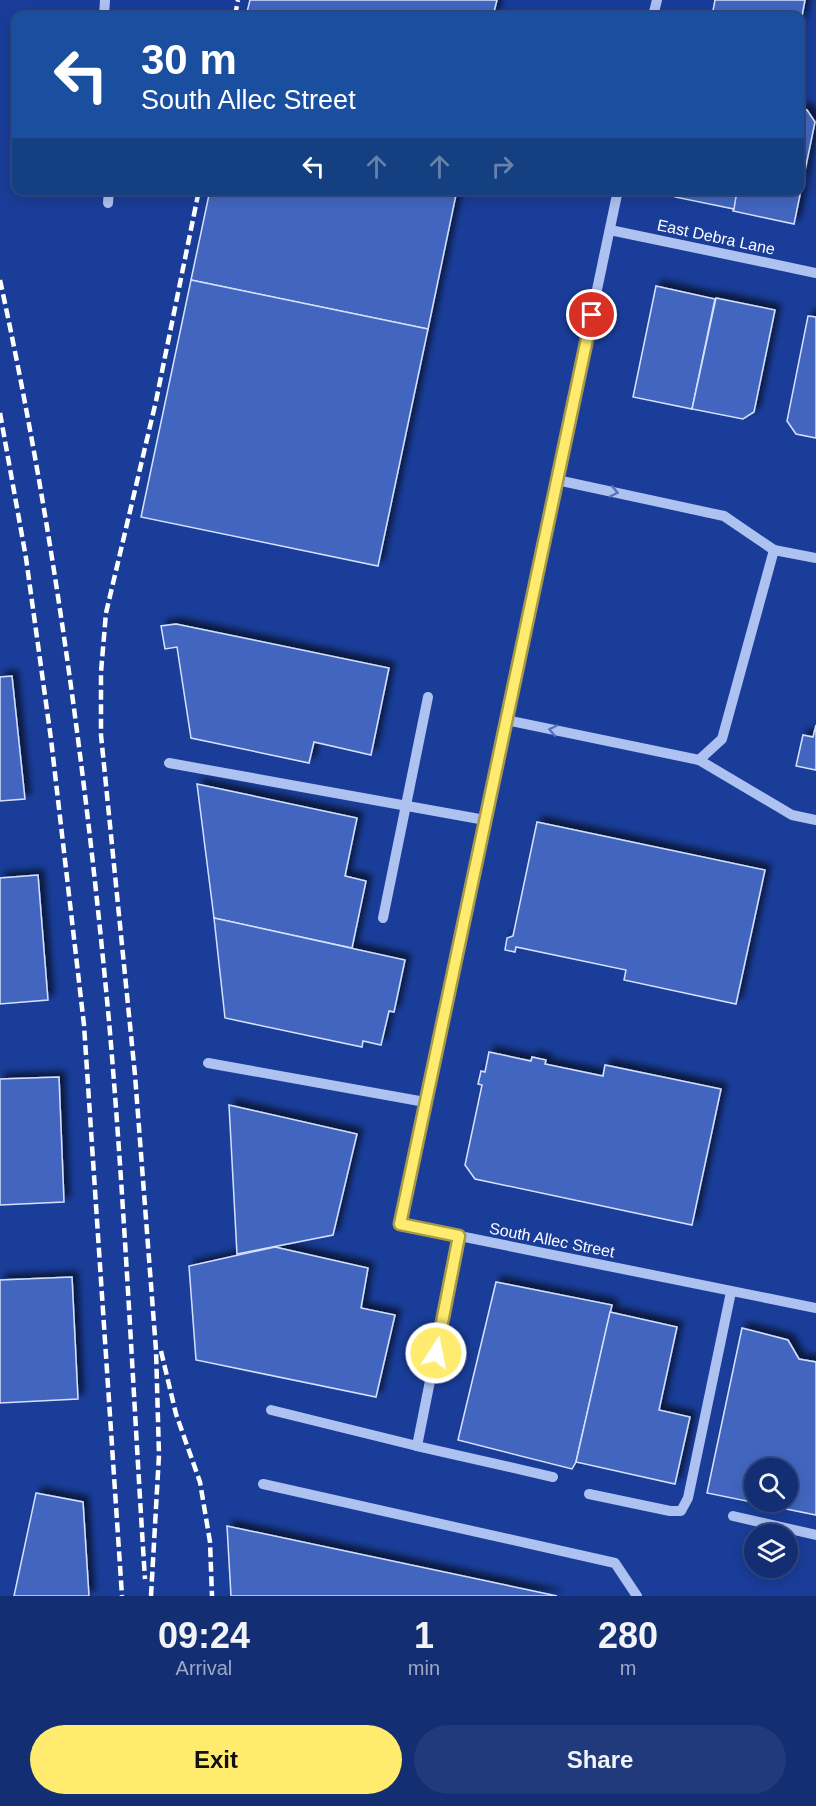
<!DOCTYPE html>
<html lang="en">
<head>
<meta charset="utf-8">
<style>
  :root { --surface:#132e73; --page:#203a7b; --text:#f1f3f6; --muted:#9da8c4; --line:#324a85; --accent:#ffec6e }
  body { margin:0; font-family:Helvetica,sans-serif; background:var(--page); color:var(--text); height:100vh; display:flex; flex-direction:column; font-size:22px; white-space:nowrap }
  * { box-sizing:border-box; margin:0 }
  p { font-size:20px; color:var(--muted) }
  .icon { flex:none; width:33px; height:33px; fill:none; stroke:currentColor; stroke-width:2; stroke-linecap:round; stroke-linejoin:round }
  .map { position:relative; height:1596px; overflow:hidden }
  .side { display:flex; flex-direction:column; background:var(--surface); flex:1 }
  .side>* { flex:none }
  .guide { position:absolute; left:12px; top:12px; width:792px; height:183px; border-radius:12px; box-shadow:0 3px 15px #0003,0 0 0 2px var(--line); background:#1a4fa0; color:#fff; overflow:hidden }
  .controls { position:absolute; left:744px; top:1458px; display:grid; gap:12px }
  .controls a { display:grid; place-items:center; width:54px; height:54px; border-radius:50%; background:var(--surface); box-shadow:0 3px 15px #0003,0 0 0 2px var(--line); font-size:30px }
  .pin { position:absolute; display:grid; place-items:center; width:51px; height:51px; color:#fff; margin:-26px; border:3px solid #fff; border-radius:50%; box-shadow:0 2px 6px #0007 }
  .me { position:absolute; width:66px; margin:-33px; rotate:11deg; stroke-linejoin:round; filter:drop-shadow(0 0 4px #0008) }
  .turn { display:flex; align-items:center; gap:21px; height:126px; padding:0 30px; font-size:27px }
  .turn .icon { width:78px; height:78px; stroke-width:2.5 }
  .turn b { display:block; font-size:42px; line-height:51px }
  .lanes { display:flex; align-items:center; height:57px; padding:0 30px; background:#0003; justify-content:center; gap:30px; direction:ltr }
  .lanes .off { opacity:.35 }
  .eta { display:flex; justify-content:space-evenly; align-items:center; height:102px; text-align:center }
  .eta b { font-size:36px; font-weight:700; line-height:42px }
  .cta { display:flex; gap:12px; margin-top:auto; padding:12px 30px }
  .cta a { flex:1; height:69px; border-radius:36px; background:var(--accent); color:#111; font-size:24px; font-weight:700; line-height:69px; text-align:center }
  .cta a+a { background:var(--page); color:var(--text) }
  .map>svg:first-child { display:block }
  .building { fill:#4266c0; stroke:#d5e1fc; stroke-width:1.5; fill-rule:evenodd; filter:url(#shadow) }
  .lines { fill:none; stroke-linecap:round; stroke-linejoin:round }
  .minor { stroke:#aec2f1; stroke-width:10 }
  .rail { stroke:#fff; stroke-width:4.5; stroke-dasharray:10 4.5; stroke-linecap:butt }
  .oneway { stroke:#5572bc }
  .route-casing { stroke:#a69948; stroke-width:15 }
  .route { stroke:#ffec6e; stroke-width:10 }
  .labels { text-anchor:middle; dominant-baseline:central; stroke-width:6; stroke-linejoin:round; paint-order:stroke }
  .street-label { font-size:16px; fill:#fff; stroke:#193d99 }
</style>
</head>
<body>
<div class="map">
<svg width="816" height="1596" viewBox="0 0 816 1596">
  <defs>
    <filter id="shadow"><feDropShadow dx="5.5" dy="-5.5" stdDeviation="3" flood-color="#0009"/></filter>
  </defs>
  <rect width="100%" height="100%" fill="#193d99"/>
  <!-- building -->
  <g class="building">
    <polygon points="250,0 497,0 493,16 246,16"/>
    <polygon points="715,0 805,0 800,27 800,16 712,16"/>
    <polygon points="800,108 807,110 815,122 794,224 733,211 737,190 800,190"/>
    <polygon points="210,190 457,190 428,329 191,280"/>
    <polygon points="676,190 737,190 734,209 675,197"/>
    <polygon points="191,280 428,329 378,566 141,517"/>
    <polygon points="656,286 715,299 692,409 633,397"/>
    <polygon points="716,298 775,310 754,412 743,419 692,409"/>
    <polygon points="808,316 816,317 816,438 796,434 787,421"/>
    <polygon points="176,624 389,668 371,755 314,742 309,763 191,738 177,647 165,649 161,626"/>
    <polygon points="12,676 25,799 0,801 0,677"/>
    <polygon points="816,725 816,770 796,766 803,735 813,737"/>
    <polygon points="197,784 357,818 345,876 366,881 352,948 214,918"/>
    <polygon points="537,822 765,870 736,1004 624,980 626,970 516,947 515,952 505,950 507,938 513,936"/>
    <polygon points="38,875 48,1000 0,1004 0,878"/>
    <polygon points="214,918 405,960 394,1012 389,1011 381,1045 363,1041 362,1047 225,1018"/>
    <polygon points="489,1052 531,1061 532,1057 546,1060 545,1064 603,1076 605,1065 721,1089 692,1225 475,1179 465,1165 482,1085 478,1084 481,1071 485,1072"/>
    <polygon points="59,1077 64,1202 0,1205 0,1079"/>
    <polygon points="229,1105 357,1134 333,1235 237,1254"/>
    <polygon points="275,1247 368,1268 361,1308 395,1315 376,1397 196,1360 189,1266"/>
    <polygon points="72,1277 78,1399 0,1403 0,1280"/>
    <polygon points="496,1282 612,1305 576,1462 572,1469 458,1440"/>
    <polygon points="610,1312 677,1327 659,1410 690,1417 675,1484 576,1462"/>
    <path d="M742,1328L788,1340L799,1359L816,1362V1515L707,1493ZM754,1468H788V1502H754Z"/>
    <polygon points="36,1493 83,1502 89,1596 14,1596"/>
    <polygon points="227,1526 557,1596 231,1596"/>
  </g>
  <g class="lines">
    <!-- minor -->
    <g class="minor">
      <polyline points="104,16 105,0"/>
      <polyline points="653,16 657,0"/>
      <polyline points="618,190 400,1224 816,1308"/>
      <polyline points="108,203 109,190"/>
      <polyline points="610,230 816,273"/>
      <polyline points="774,550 816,558"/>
      <polyline points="506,720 699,760 722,739 774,550 724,516 557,480"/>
      <polyline points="699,760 792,815 816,820"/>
      <polyline points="169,763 485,820"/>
      <polyline points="383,918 428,697"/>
      <polyline points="208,1063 425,1102"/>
      <polyline points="459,1236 417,1446 553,1477"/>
      <polyline points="271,1410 417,1446"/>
      <polyline points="263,1484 615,1563 637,1596"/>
      <polyline points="589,1494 670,1511 681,1511 688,1498 731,1292"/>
      <polyline points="733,1516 816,1535"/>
    </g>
    <!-- rail -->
    <g class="rail">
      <polyline points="235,16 238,0"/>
      <path d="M0,280C53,524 86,773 109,1021C125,1206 133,1393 145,1579"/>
      <polyline points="0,413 26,558 51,739 84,1025 122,1596"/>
      <polyline points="161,1351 176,1414 200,1482 210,1542 212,1596"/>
      <polyline points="151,1596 159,1455 156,1350 135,1075 101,735 101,672 106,613 156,401 199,190"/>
    </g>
  </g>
  <!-- one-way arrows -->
  <defs><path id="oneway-chevron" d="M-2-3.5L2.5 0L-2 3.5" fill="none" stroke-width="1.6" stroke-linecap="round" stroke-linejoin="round" transform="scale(1.5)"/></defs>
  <g class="oneway">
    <use href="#oneway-chevron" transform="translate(614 492) rotate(12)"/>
    <use href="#oneway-chevron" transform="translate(553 730) rotate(-168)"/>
  </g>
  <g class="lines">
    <!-- route casing -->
    <g class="route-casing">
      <polyline id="route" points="436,1353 459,1236 400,1224 592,315"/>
    </g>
    <!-- route -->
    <use href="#route" class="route"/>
  </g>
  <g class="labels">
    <!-- street labels -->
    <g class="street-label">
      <text transform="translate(716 237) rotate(12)">East Debra Lane</text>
      <text transform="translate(552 1240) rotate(11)">South Allec Street</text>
    </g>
  </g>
</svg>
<div class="controls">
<a><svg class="icon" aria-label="search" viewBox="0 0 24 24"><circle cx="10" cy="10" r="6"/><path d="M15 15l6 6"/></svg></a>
<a><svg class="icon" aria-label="layers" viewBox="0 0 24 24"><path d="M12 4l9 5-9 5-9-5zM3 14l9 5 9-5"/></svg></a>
</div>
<div class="pin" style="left:592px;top:315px;background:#d93025"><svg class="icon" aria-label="arrive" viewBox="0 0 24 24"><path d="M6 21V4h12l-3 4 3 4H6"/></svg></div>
<svg class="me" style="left:436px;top:1353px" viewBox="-20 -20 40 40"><circle r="17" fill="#ffec6e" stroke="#fff" stroke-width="3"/><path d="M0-11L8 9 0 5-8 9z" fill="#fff"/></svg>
<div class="guide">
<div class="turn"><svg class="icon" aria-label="left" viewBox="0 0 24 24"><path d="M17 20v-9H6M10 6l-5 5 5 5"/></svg><div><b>30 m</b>South Allec Street</div></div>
<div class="lanes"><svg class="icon" aria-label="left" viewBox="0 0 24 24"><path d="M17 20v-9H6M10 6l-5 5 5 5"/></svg><svg class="icon off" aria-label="ahead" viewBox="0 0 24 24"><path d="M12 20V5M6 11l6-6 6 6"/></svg><svg class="icon off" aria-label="ahead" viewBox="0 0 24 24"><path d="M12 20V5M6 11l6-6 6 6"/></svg><svg class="icon off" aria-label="right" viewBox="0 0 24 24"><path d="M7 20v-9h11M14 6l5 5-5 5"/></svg></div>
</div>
</div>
<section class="side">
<div class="eta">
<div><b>09:24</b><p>Arrival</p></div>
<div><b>1</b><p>min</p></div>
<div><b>280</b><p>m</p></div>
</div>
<div class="cta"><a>Exit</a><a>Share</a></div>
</section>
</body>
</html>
